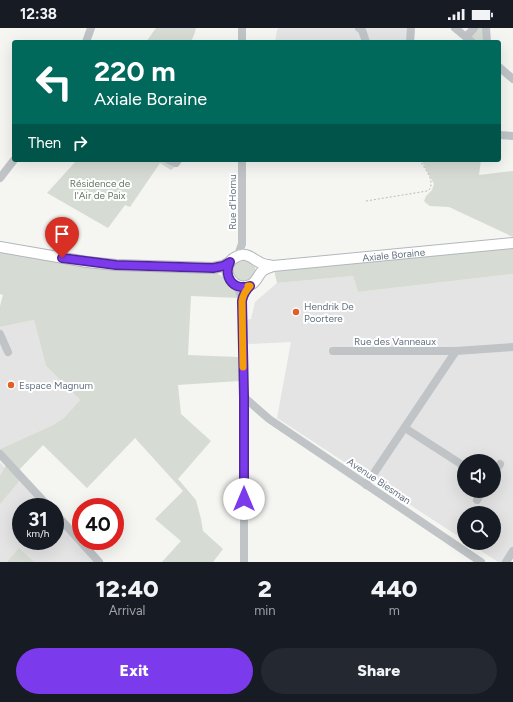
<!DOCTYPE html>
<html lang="en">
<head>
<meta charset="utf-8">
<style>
  :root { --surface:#171b24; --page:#242831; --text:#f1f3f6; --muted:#9ea1a6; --accent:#7c3aed }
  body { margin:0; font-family:Figtree,sans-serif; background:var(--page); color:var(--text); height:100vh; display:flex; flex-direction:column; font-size:15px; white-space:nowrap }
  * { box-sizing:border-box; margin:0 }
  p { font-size:13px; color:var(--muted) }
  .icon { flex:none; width:22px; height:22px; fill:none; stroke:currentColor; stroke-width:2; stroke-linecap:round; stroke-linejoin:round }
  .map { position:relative; height:534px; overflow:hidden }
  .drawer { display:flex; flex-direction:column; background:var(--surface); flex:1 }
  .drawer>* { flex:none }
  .guide { position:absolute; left:12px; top:12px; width:489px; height:122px; border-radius:4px; box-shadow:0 4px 16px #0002; background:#00695c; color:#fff; overflow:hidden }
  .controls { position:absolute; left:457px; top:426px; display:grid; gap:8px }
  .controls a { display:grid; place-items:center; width:44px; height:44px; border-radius:50%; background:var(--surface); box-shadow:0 4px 16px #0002; font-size:20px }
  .speed { position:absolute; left:12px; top:470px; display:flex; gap:8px; font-size:20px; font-weight:700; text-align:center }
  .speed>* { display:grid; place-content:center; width:52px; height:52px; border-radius:50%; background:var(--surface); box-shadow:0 4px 16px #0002; line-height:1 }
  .speed small { font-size:10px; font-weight:400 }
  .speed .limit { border:6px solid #d22; background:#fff; color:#111 }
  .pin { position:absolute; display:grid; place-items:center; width:34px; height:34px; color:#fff; margin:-41px -17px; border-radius:50% 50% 50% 0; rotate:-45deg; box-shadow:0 0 4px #0007 }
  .pin .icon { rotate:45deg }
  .me { position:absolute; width:44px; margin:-22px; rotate:0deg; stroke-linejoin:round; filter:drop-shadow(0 0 3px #0008) }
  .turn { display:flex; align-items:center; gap:14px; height:84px; padding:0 16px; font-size:18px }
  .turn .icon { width:52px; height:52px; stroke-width:2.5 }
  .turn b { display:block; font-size:28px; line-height:34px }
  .then { display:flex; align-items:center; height:38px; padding:0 16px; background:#0003; gap:8px; font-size:15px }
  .eta { display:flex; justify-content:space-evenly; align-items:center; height:68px; text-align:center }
  .eta b { font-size:24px; font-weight:800; line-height:28px }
  .cta { display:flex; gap:8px; margin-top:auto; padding:8px 16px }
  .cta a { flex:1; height:46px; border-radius:24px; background:var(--accent); color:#fff; font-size:16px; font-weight:800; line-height:46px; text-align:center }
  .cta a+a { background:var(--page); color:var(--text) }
  .status { display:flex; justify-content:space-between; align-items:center; height:28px; padding:0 20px; background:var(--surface); direction:ltr }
  .status svg { height:11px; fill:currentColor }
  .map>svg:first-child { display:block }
  .built { fill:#e3e4e3; fill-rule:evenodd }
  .green { fill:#d6dcd3 }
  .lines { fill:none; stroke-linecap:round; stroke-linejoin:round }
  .major-casing { stroke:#b3b7bb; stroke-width:12 }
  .path { stroke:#babcbe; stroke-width:1; stroke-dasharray:2 2; stroke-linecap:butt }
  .minor { stroke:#c0c4c7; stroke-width:8 }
  .major { stroke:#fff; stroke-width:10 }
  .route-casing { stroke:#51269a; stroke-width:10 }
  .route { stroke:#7c3aed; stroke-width:7 }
  .slow { stroke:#f59e0b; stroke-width:7 }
  .poi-dot { fill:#e06027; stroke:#fff; stroke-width:1.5 }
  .labels { text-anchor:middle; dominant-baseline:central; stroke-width:4; stroke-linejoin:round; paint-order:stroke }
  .park-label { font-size:10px; fill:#667963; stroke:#fff }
  .street-label { font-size:10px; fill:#657382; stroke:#fff }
  .poi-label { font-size:10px; fill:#657382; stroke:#fff; text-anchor:start }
</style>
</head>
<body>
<div class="status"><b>12:38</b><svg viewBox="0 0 49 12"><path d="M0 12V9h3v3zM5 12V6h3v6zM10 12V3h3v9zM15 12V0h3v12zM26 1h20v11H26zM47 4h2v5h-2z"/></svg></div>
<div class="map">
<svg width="513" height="534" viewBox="0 0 513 534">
  <rect width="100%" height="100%" fill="#f5f5f2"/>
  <!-- built -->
  <g class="built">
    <polygon points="279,0 415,0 414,14 275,14 277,2"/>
    <path d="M513,246V528L509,534H498L469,515H494V485H464V512L277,390L291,314L248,316L246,292L251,291L255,274L277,255L353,248L358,264ZM464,433H494V463H464Z"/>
    <polygon points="34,292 46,338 80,372 64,390 53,397 0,421 0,299"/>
    <polygon points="0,434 5,440 53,479 21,479 21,513 55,513 55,481 102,534 0,534"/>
  </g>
  <!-- green -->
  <g class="green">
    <polygon points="156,0 196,0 195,4 191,14 146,14"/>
    <polygon points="477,0 486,0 487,14 472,14 468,10"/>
    <polygon points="77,132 183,132 171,142 160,135 130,179 125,177 108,200 47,165"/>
    <polygon points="421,132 481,132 479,147 513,143 513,209 449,179 430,178 427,176 424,173 426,168 432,162 434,156"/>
    <polygon points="513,215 513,246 358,264 353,248 277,255 273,238"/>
    <path d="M0,223L217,245C227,251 233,259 239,270L191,268L188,327L238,329L239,353L178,357L181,386L211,413L178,451L196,472L201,491L203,503L223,521L213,534H162L181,513L155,491L183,463L135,410L87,460L43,417L17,444L0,426V421L53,397L64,390L80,372L46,338L34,292L0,299V278L3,267L0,266Z"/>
    <path d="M242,230L253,234C257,242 256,246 251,252L240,254L232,246V238Z"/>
    <polygon points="6,437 20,452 0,476 0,448"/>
    <polygon points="19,520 34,534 7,534"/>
  </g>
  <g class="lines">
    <!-- major casing -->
    <g class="major-casing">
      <g id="major">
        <polyline points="0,219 87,234 116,237 213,240 223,238 230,234"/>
        <path id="s1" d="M273,238C270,239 265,241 262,243C257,249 256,256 247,258C230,262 219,237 236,229C247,223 252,231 261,235C265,237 269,237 273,238L513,215"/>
      </g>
    </g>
    <!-- path -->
    <path class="path" d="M366,173L427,163L430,161C434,150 425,141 419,132"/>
    <!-- minor -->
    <g class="minor">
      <polyline points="242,0 242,14"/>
      <polyline points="359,0 362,2 366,14"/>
      <polyline points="455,0 472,14"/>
      <polyline points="486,0 487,14"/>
      <polyline points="466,9 474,0"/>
      <polyline points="86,14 91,0"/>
      <polyline points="410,14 411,0"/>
      <polyline points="499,39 513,51"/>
      <polyline points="499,107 513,108"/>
      <polyline points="169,132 176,135 178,132"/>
      <polyline points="0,150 14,132"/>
      <polyline points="236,229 239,224 242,216 242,132"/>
      <path d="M234,256C238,260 241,266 242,273L244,369V534"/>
      <polyline points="0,306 8,324"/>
      <polyline points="333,323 456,323 513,319"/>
      <polyline points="244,369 269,391 481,534"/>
      <polyline points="405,400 464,438"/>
      <polyline points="0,426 49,479"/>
      <polyline points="494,445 500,436"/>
      <polyline points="366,457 456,323"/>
      <polyline points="477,472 482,463"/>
      <polyline points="55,485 99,534"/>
      <polyline points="506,534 513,523"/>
    </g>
    <!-- major -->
    <use href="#major" class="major"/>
  </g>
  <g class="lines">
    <!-- route casing -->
    <g class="route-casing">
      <path id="route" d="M62,230L116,237L213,240L223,238L230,234C223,249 233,263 250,258C246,262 243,267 242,273L244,369V471"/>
    </g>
    <!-- route -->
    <use href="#route" class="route"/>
    <!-- slow -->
    <path class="slow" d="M243,339L242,273C243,267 246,262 250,258H248"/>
  </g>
  <!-- markers -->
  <g class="poi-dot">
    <circle cx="296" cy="284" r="4"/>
    <circle cx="11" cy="357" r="4"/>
  </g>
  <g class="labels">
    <!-- park labels -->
    <g class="park-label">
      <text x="100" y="155">Résidence de<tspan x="100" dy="12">l'Air de Paix</tspan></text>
    </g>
    <!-- street labels -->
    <g class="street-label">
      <text transform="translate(232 174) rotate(-90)">Rue d'Hornu</text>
      <text stroke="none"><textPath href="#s1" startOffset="240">Axiale Boraine</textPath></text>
      <text x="395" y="313">Rue des Vanneaux</text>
      <text transform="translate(379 453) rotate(34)">Avenue Biesman</text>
    </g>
    <!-- poi labels -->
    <g class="poi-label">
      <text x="304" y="278">Hendrik De<tspan x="304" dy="12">Poortere</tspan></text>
      <text x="19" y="357">Espace Magnum</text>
    </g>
  </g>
</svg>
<div class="controls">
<a><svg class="icon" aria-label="sound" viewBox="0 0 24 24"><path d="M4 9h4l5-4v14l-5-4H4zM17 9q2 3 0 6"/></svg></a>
<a><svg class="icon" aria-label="search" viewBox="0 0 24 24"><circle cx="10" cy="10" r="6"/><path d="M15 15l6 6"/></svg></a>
</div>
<div class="speed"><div>31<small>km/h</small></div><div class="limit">40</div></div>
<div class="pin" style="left:62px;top:230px;background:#d93025"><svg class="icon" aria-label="arrive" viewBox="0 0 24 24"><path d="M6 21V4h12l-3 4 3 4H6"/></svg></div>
<svg class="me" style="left:244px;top:471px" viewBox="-20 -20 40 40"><circle r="19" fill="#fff"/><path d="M0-13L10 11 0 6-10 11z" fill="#7c3aed"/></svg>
<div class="guide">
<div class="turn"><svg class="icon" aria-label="left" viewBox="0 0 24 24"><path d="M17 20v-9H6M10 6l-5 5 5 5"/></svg><div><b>220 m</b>Axiale Boraine</div></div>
<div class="then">Then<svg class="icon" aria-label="right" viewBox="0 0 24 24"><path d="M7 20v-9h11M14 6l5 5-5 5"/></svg></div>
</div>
</div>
<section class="drawer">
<div class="eta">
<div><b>12:40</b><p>Arrival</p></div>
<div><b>2</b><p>min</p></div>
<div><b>440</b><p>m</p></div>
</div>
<div class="cta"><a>Exit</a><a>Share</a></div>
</section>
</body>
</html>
